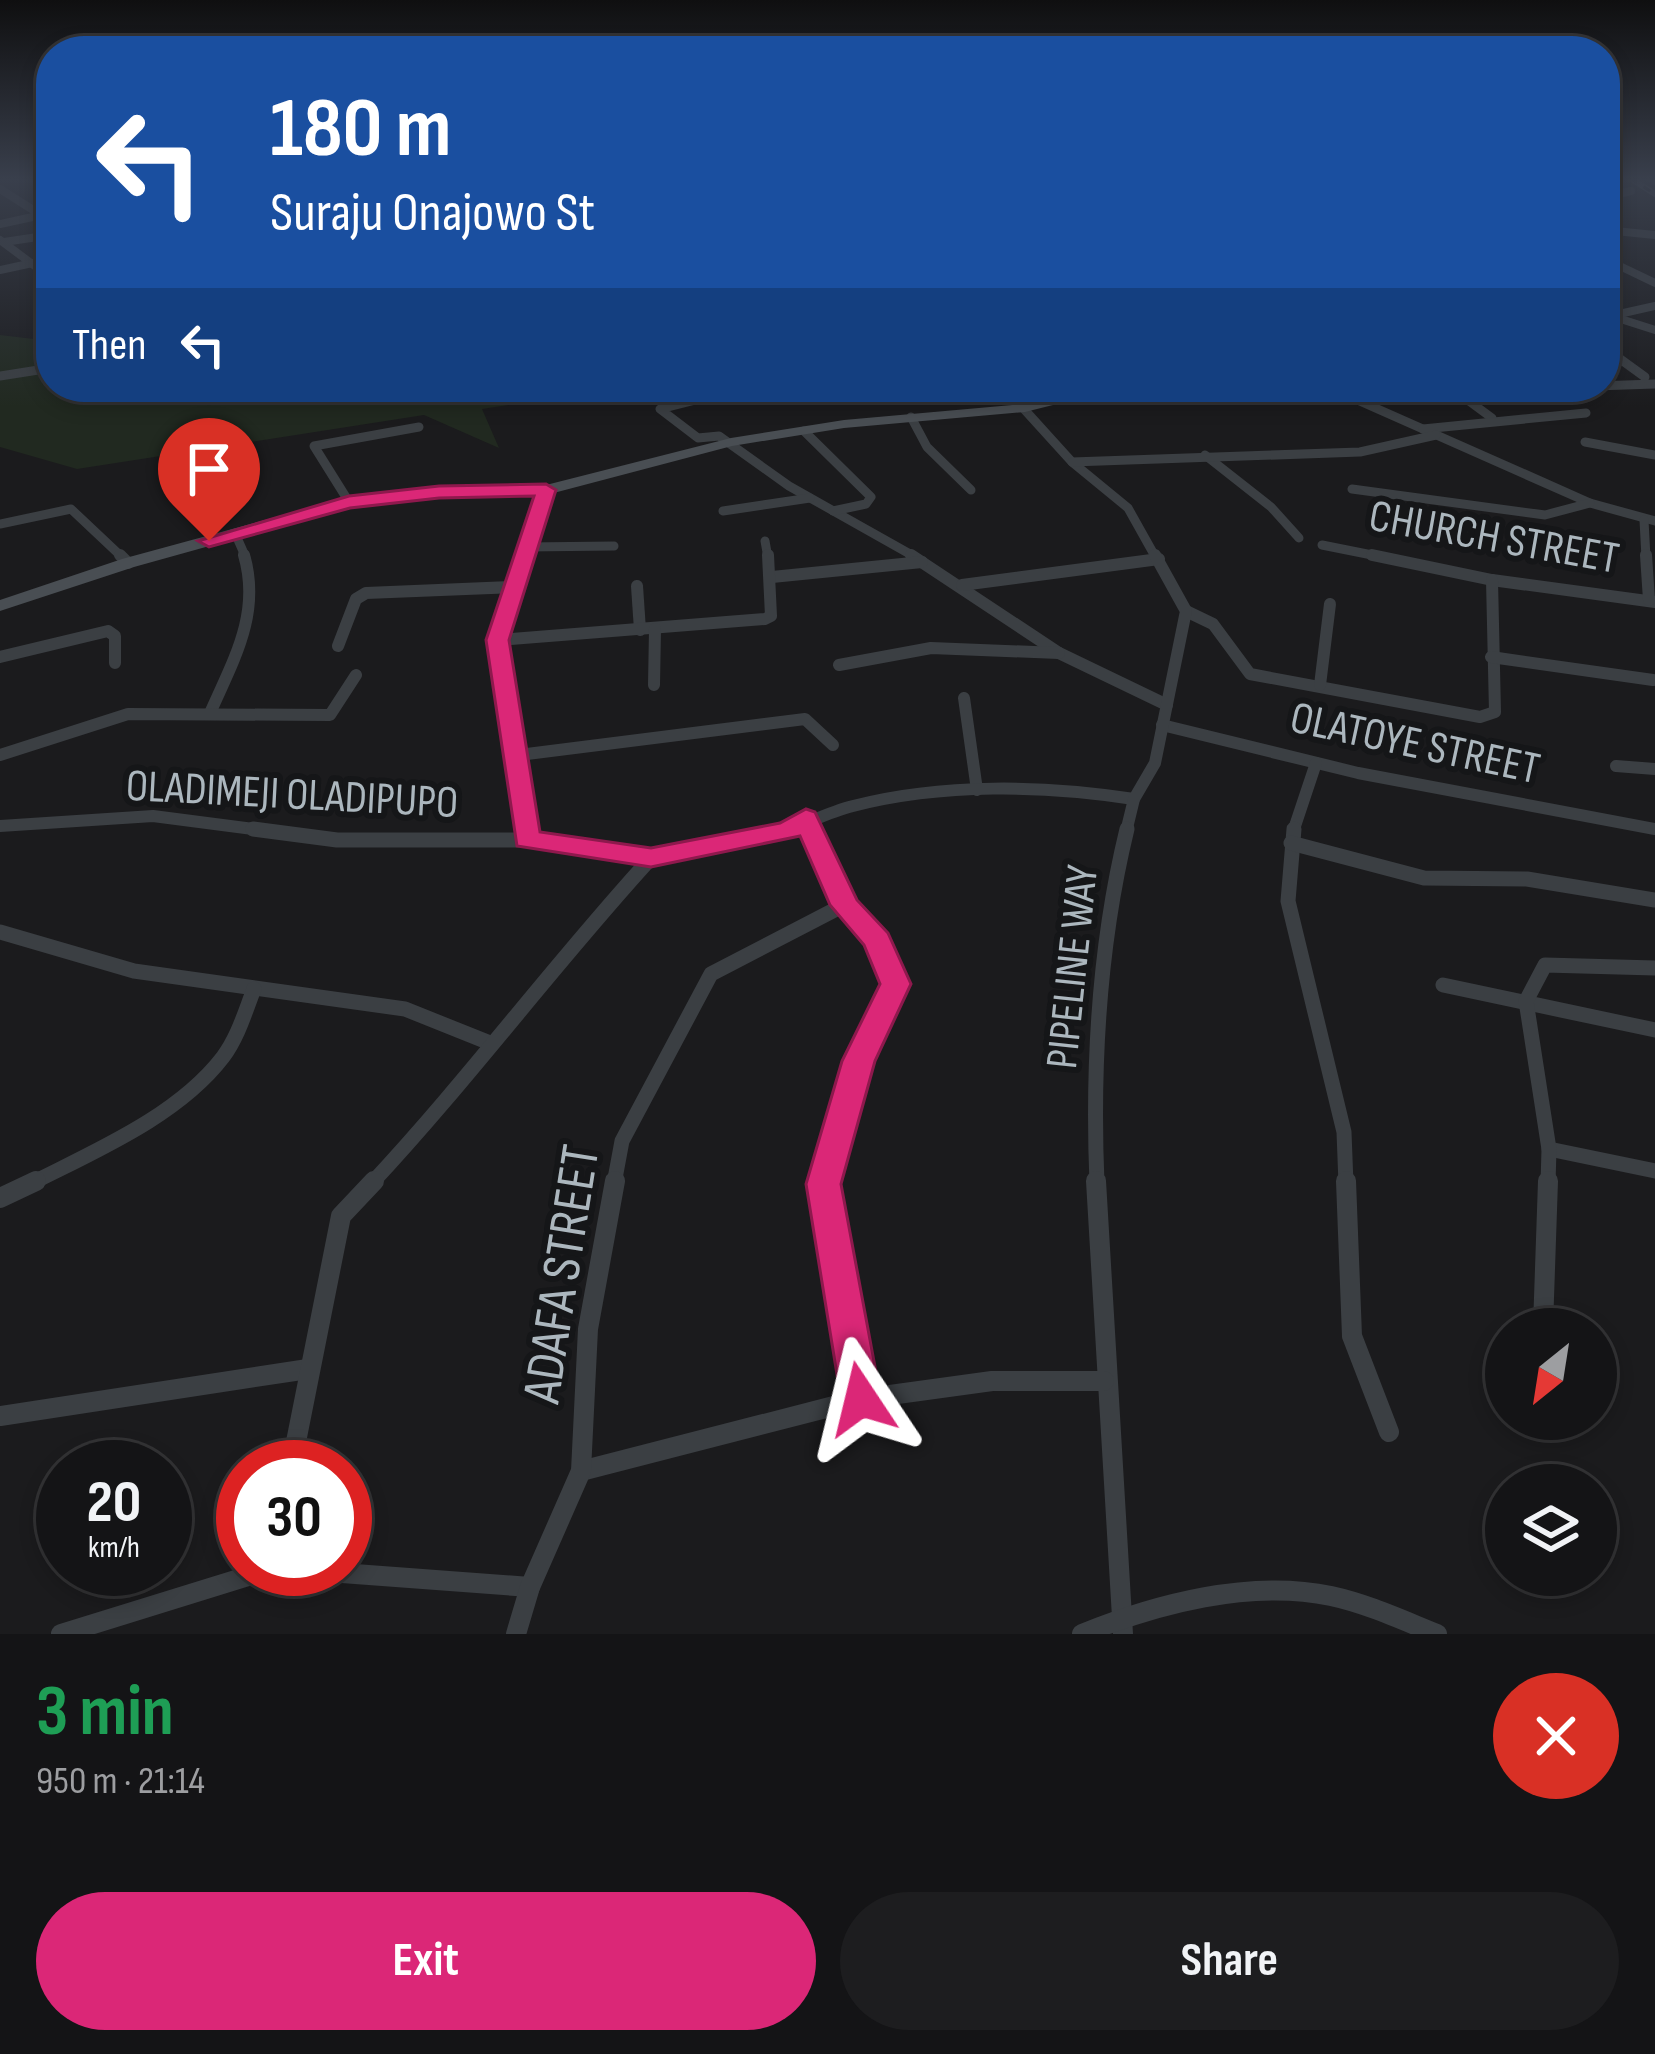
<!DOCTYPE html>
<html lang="en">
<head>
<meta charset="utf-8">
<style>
  :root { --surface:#141416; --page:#1d1d1f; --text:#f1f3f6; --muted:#9d9ea1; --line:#333335; --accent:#db2777 }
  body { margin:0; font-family:"Sofia Sans Condensed",sans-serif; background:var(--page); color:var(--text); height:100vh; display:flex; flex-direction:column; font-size:45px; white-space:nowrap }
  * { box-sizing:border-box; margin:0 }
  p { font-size:39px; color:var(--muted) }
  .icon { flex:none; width:66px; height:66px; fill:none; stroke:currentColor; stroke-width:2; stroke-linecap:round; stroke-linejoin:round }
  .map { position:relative; height:1634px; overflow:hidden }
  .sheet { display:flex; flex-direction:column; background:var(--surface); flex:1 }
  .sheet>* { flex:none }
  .guide { position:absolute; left:36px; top:36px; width:1584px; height:366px; border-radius:48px; box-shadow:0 6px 18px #0003,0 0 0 3px var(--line); background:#1a4fa0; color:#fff; overflow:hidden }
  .needle { width:78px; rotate:210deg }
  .tools { position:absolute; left:1485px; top:1308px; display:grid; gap:24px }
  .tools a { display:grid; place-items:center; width:132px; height:132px; border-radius:50%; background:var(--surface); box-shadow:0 6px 18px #0003,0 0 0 3px var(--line); font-size:60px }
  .speed { position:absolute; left:36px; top:1440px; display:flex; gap:24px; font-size:60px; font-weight:700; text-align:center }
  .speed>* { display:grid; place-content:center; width:156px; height:156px; border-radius:50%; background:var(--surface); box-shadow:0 6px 18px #0003,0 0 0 3px var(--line); line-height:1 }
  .speed small { font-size:30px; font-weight:400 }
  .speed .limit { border:18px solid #d22; background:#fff; color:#111 }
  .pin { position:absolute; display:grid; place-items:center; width:102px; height:102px; color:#fff; margin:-123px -51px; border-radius:50% 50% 50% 0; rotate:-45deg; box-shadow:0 0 12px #0007 }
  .pin .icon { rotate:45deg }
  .me { position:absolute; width:132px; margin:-66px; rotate:350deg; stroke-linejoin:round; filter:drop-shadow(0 0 9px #0008) }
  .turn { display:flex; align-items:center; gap:42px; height:252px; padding:0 36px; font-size:54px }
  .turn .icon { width:156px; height:156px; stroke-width:2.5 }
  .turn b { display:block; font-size:84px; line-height:102px }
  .then { display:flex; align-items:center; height:114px; padding:0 36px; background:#0003; gap:24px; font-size:45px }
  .round { display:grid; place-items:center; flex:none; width:126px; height:126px; border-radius:63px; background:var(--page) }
  .head { display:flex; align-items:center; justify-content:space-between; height:204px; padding:0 36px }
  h1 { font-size:72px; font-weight:700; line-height:90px; color:#1e9e55 }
  .action { display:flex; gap:24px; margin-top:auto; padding:24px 36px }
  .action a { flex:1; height:138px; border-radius:72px; background:var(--accent); color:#fff; font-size:48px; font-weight:700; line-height:138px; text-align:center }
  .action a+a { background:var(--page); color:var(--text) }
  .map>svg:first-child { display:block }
  .green { fill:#212920 }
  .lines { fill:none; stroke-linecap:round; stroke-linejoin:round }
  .minor-far4 { stroke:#3b3f43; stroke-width:8 }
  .minor-far3 { stroke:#3b3f43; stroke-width:9 }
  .minor-far2 { stroke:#3b3f43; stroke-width:12 }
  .minor-far1 { stroke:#3b3f43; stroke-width:15 }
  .minor { stroke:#3b3f43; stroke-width:20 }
  .secondary { fill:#494e53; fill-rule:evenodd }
  .rail-casing { stroke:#4e5358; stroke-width:6 }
  .rail { stroke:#151618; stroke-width:3; stroke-dasharray:8; stroke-linecap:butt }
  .route { fill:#db2777; stroke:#8e194d; stroke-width:3 }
  .labels { text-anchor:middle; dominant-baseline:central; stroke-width:12; stroke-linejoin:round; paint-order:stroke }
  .street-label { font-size:45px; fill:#acb7be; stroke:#151618 }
  .near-street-label { font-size:54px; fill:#acb7be; stroke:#151618 }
</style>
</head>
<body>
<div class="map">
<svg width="1655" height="1634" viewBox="0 0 1655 1634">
  <rect width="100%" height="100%" fill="#1b1b1d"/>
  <!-- green -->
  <polygon class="green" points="0,335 51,341 51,387 408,387 528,402 482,409 499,448 424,415 77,469 0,447"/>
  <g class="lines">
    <!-- minor-far4 -->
    <g class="minor-far4">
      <polyline points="1651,178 1655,181"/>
      <polyline points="0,189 41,215"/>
      <polyline points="1605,197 1631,191"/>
      <polyline points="0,224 51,213"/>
      <polyline points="1605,230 1655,235"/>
      <polyline points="0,240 51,278"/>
      <polyline points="4,242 51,235"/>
      <polyline points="1605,246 1619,244"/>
      <polyline points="1605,259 1655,283"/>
      <polyline points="0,270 51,259"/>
      <polyline points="1605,314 1655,330"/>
      <polyline points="1619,314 1655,306"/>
    </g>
    <!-- minor-far3 -->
    <g class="minor-far3">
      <polyline points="1605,348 1645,377"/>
      <polyline points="0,376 51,368"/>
      <polyline points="747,387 660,409 698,438 719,436 789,486 917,558"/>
      <polyline points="1004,387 1072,462 1128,508 1156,558"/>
      <polyline points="1123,387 1137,399 1222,393"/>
      <polyline points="1328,387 1590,503 1655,521"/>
      <polyline points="1450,387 1492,418"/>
      <polyline points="1566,387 1655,384"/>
      <polyline points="1458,393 1535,387"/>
      <polyline points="911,417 927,447 971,490"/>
      <polyline points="1423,429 1586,413"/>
      <polyline points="804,431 871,497 866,504 833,511"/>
      <polyline points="1585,442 1655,455"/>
      <polyline points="1205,455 1271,507 1299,538"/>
      <polyline points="1072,462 1360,452 1436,435"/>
      <polyline points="1352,489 1545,515 1590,503"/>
      <polyline points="349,502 314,446 419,427"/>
      <polyline points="723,511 810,498"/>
      <polyline points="1644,520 1646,558"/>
      <polyline points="0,524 71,509 123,558"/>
      <polyline points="235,533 246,558"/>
      <polyline points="765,541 768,558"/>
      <polyline points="1322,545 1387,558"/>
      <polyline points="526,547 614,546"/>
      <polyline points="524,558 546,490"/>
    </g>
    <!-- minor-far2 -->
    <g class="minor-far2">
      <polyline points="120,555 128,563"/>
      <polyline points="525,555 498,640 526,832"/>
      <polyline points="911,555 1059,653 1167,705"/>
      <polyline points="1372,555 1492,580 1655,602"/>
      <polyline points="1646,555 1649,600"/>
      <polyline points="772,577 922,562"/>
      <polyline points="962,585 1159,559"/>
      <polyline points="637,586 640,630"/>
      <polyline points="1186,611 1213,624 1250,674 1480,717 1495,712 1492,580"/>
      <polyline points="498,640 765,619 771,616 768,555"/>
      <polyline points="338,646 356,599 366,593 513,587"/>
      <polyline points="0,657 108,631 115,636 115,663"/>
      <polyline points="1491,657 1653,680"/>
      <polyline points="839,665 931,648 1059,653"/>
      <polyline points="654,685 655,629"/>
      <polyline points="1320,685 1330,604"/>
      <polyline points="964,698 977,790"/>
      <path d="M211,711C234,659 261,613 244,555"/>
      <polyline points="1162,725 1358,773 1655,829"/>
      <polyline points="0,755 128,714 330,715 356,675"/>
      <polyline points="519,755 805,719 833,745"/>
      <polyline points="1616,766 1655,769"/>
      <polyline points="805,818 811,832"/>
      <polyline points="0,826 153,816 276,832"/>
      <path d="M783,832C807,824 828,812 853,806C942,783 1044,785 1134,799"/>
      <polyline points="1126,832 1134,799 1155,763 1186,611 1155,555"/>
      <polyline points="1293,832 1316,763"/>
    </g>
    <!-- minor-far1 -->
    <g class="minor-far1">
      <polyline points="253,829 337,840 527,840 651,858 792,829"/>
      <polyline points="525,829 527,840"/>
      <polyline points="810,829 844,905 877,940 895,984 858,1061 824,1184"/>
      <polyline points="1294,829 1288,901 1344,1132 1346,1184"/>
      <polyline points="1291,843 1424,878 1527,879 1655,900"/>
      <polyline points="0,932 134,971 405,1009 490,1043"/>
      <polyline points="1443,985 1655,1030"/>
      <polyline points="1549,1149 1655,1171"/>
      <path d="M30,1184C95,1151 178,1116 223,1057C238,1037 245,1012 254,989"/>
      <path d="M371,1184C469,1079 554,964 651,858"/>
      <polyline points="614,1184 622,1141 711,974 844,905"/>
      <path d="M1097,1184C1092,1065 1099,944 1127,829"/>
      <polyline points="1548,1184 1549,1149 1526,1001 1545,965 1655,968"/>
    </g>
    <!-- minor -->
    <g class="minor">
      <polyline points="825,1181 861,1399"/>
      <polyline points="1096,1181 1123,1634"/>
      <polyline points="1346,1181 1352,1336 1389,1432"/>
      <polyline points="0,1198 36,1181"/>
      <polyline points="1543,1327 1548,1181"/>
      <polyline points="0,1416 308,1369"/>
      <polyline points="291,1467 341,1216 374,1181"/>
      <polyline points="581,1471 861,1399 992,1381 1104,1381"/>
      <polyline points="288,1569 530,1587"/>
      <polyline points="61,1634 271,1569"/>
      <polyline points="516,1634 530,1587 581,1471 588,1329 615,1181"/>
      <path d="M1082,1634C1156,1604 1250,1579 1331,1596C1368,1604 1402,1620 1437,1634"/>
    </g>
    <!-- secondary -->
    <polygon class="secondary" points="1100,387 1125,387 1025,412 844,428 732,446 546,495 439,497 350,507 134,567 0,611 0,600 122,559 349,497 439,487 546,485 731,438 844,420 1025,404"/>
    <!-- rail casing -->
    <g class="rail-casing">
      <polyline id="rail" points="1630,178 1655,194"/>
    </g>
    <!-- rail -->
    <use href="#rail" class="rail"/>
  </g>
  <!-- sky -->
  <linearGradient id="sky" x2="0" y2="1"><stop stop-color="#0f0f10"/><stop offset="0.44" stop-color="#393f4c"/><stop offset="1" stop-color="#393f4c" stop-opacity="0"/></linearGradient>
  <rect width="1655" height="407" fill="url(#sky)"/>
  <!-- route -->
  <polygon class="route" points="439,486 546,484 556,490 509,640 540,832 651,848 780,823 806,809 815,812 857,900 888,933 911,984 875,1061 841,1184 881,1399 875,1412 861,1418 847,1412 841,1399 806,1184 842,1061 880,984 864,945 830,905 800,836 651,867 517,846 486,640 534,496 439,498 350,508 209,547 198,541 349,496"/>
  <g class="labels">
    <!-- street labels -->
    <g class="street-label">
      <text transform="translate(1494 538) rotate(10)">CHURCH STREET</text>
      <text transform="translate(1415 744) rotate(12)">OLATOYE STREET</text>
      <text transform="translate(292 795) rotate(3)">OLADIMEJI OLADIPUPO</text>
      <text transform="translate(1073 967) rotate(-84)">PIPELINE WAY</text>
    </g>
    <!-- near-street labels -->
    <g class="near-street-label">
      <text transform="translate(562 1274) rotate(-81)">ADAFA STREET</text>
    </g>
  </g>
</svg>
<div class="tools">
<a><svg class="needle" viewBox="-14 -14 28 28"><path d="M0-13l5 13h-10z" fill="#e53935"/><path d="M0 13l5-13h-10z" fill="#9d9ea1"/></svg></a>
<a><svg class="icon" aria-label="layers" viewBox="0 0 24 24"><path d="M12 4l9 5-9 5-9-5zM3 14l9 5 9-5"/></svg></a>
</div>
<div class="speed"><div>20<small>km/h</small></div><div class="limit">30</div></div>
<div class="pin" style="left:209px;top:541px;background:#d93025"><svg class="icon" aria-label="arrive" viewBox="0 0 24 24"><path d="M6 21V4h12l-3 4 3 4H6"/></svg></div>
<svg class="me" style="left:861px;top:1399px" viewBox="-20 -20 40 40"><path d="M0-17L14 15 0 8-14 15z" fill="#db2777" stroke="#fff" stroke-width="4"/></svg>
<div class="guide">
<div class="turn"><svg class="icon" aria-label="left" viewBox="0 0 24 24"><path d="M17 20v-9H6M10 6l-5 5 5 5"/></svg><div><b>180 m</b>Suraju Onajowo St</div></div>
<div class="then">Then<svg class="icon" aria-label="left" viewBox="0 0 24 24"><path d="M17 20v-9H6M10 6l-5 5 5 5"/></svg></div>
</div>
</div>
<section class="sheet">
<div class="head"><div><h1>3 min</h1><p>950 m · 21:14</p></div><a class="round" style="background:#d93025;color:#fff"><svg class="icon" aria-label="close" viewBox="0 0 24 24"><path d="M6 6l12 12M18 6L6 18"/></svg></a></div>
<div class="action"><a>Exit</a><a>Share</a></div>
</section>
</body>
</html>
